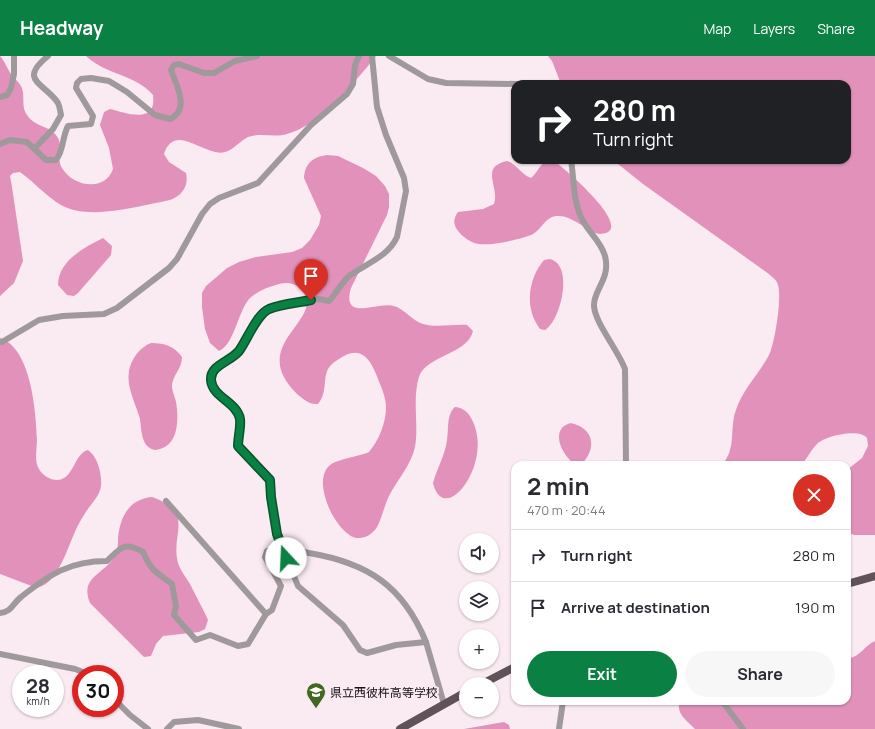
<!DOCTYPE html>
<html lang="en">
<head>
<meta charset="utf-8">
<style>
  :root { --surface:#fff; --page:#f7f7f7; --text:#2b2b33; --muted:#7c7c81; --line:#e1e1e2; --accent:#0b8043 }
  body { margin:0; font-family:Manrope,"Noto Sans JP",sans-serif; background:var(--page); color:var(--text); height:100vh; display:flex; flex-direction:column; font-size:15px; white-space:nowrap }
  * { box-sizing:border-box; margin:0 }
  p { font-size:13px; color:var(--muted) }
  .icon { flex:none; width:22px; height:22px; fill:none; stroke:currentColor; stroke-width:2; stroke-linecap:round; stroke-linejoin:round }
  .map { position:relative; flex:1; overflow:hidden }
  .sheet { position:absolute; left:511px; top:405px; width:340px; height:244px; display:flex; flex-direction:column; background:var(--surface); border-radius:12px; box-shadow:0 1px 3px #0004 }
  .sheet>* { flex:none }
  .hud { position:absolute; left:511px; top:24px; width:340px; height:84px; border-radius:12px; box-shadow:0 1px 3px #0004; background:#202124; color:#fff; overflow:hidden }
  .controls { position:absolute; left:459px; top:477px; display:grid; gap:8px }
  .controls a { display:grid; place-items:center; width:40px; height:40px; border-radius:50%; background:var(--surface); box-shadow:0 1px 3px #0004; font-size:20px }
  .speed { position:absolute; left:12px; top:609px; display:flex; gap:8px; font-size:20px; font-weight:700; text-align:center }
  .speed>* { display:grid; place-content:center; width:52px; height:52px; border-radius:50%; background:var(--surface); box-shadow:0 1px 3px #0004; line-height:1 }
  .speed small { font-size:10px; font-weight:400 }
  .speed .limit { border:6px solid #d22; background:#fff; color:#111 }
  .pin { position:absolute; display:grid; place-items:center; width:34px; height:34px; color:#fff; margin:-41px -17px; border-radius:50% 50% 50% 0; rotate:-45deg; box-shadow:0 0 4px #0007 }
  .pin .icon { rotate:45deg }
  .me { position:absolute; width:44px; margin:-22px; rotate:340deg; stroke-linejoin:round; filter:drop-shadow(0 0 3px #0008) }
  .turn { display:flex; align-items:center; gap:14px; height:84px; padding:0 16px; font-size:18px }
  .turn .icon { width:52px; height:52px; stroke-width:2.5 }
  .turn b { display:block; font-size:28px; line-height:34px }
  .round { display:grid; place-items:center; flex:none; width:42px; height:42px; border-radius:21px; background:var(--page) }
  .headline { display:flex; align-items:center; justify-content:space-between; height:68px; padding:0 16px }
  h1 { font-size:24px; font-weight:700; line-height:30px }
  .action { display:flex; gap:8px; margin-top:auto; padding:8px 16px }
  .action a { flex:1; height:46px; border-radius:24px; background:var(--accent); color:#fff; font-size:16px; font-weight:700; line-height:46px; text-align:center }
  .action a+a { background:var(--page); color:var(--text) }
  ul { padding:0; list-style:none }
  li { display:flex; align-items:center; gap:12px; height:52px; padding:0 16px; border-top:1px solid var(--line) }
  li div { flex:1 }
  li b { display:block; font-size:15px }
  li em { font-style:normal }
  header { display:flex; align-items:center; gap:24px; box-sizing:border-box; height:56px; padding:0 20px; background:var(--accent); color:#fff }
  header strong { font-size:19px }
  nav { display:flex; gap:22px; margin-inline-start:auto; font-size:14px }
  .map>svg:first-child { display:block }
  .forest { fill:#e291bb }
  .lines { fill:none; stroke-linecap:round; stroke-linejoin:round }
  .minor { stroke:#9f999c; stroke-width:6 }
  .major { stroke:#5f5359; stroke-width:8 }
  .route-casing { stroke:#07532c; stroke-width:10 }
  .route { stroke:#0b8043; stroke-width:7 }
  .labels { text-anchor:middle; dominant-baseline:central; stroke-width:4; stroke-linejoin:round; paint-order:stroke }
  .poi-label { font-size:12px; fill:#171114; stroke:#faeaf1; text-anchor:start }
</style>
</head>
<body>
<header>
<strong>Headway</strong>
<nav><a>Map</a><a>Layers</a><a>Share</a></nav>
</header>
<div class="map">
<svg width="875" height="673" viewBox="0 0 875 673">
  <rect width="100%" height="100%" fill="#faeaf1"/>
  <!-- forest -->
  <g class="forest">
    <path d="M0,0C4,4 7,12 11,18C14,22 20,27 22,32C25,41 21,51 27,59C34,71 52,70 58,82C63,91 56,102 62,112C73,131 105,136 113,113L109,92L100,69L104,56L110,53C126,57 157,69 153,39C135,18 106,19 86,0H376C356,25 319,70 287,78C274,82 261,76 248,81C240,85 233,94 225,96C205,102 175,65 164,98L169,106L186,117C189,130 182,140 170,144C140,150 88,165 61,149C46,140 34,126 20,116L13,117L10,120L12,131L23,205L14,227L0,240Z"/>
    <path d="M548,0H875V479H854L847,476V414L862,402L868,390L867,382C859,372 825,380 817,388C811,394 807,402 802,409H722C737,392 729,373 736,354C743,333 759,318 769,299C775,287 782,241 778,229C777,224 772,221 769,218L643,128L613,104H847V28H561L552,5Z"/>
    <path d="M327,99L338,100L363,112L376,120L385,130L389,138V151L387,159L351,232C341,267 378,245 394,250C405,253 412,265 423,268C436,272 453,268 467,269L473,275C468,298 425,300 419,321C412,343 419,369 415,391C411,410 396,425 388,442C384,451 382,462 377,471C373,477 368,481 360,482C340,485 310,428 329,410C336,403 358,401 369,396C379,384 386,367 386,351C386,344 383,335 380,328C374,311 365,288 344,300C339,303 335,305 331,309C321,319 329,335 318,348C310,349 303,343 297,338C245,287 329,264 301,233C295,227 287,226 279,228C268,231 257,235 249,243C238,256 234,289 219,295L210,287L205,273L202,251V237L206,230L227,212L239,206L256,201L292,196L302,192L310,184L319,169L321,160L304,122C305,107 313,101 327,99Z"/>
    <path d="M507,105C517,108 521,119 531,122C540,115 542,98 558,108C566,114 640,177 599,178C585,174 572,159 557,160C545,161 542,173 533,178C524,183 489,190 479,188C471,187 463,181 458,175C453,168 453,163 458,156L483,153L494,148C500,131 479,111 507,105Z"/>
    <path d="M103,182L112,190L111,199L78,237L74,240L67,239L58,229C58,205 85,191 103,182Z"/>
    <path d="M550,203C574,209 561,264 545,274L540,273C524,252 528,223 544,204Z"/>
    <path d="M0,282C31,292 36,355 37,383C37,392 34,406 39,413C42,419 50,424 57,424C74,424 74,397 88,394C98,401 102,418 101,430C100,440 89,450 84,459C71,478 67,504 52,522C48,527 43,530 37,532L0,518Z"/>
    <path d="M151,287C165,287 174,290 182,301C182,313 172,320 172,330C172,335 175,341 176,346C179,363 179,392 155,394C150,393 146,390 144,385C141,378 141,370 140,363C136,348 126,331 129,315C131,303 140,291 151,287Z"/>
    <path d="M455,351C462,351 468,356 471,362C496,405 444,473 433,427C437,412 445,400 447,384C449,374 446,359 455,351Z"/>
    <path d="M570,367C595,372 597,393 581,409H576C566,403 553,383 562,372C563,370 568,368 570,367Z"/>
    <path d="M152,441C196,457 170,477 178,507C181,517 189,524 193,534C198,544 203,553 208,564L205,573L199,576L163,580L156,588L151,600L144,601L90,547C79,521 105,518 115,500C118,494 118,488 118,482C120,461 129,443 152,441Z"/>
    <path d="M875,585V673H695C687,664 677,660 679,645H847V601L849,602C860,601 865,589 875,585Z"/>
    <polygon points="504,666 509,669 510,673 464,673"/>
  </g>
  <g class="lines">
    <!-- minor -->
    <g class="minor">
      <path d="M372,0L377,51L386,79L404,122L406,135L397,181C388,201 365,208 349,220C341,227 336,238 329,245L319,243L268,253C252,267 247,289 231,303C224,309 207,312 212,326C216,341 237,347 239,363C241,371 238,382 238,390L270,424L271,441L277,478L298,530L343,569L360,594L367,597L396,589L426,586L444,648"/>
      <polyline points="389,0 428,23 446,27 519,28"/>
      <polyline points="0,41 7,39 11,32 14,18 14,0"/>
      <path d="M0,88L10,84L27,86L46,104H56C64,94 62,81 68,70L91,68L93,60L76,32L77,27L81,23L91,22L109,25L127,36L155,59L170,63C190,54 177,30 171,14L174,9L179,8L204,17H214L235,5L257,0"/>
      <path d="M35,92L53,73L61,59C60,55 60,51 58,47C45,27 17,25 48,0"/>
      <path d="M571,104C574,122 573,144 581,161C587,175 601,185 605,200C611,223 593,234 594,250C595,267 618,294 625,313L626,409"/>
      <polyline points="2,286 39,264 63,260 104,258 117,252 169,212 177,203 202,158 210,148 219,142 258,127 311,69 347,38 353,28 355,9 359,0"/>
      <polyline points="166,445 266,558"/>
      <path d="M0,557C12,556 13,547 21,541C50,518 70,505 107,505C121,492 123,485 143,496C152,516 155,515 172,528L176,550L174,559L196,584L210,579L238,590L248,588L266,558L272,554L281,530L265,501L267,495C280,490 295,494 309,497C368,507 403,530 426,586"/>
      <polyline points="0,598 75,613 88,618"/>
      <polyline points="115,644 130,659 148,673"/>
      <polyline points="722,645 743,673"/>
      <polyline points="167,673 174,666 198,664 239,673"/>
      <polyline points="559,673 563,645"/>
    </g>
    <!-- major -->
    <g class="major">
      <polyline points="847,528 875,520"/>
      <polyline points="482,628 515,611"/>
      <polyline points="400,673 466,636"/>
    </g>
  </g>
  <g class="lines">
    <!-- route casing -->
    <g class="route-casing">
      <path id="route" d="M286,502L277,478L271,441L270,424L238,390C238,382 241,371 240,363C237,346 212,341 211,324C210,309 230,306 239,295C247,284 257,258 269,253C282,248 297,247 311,244"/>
    </g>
    <!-- route -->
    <use href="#route" class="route"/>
  </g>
  <!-- icons -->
  <defs>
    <g id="school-pin" transform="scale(1)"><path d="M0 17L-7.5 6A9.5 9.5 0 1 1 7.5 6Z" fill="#426721" stroke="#faeaf1"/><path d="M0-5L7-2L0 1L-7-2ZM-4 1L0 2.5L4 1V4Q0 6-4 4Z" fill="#fff"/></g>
  </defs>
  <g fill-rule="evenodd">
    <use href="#school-pin" x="316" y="636"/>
  </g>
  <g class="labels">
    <!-- poi labels -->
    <g class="poi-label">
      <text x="330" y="636">県立西彼杵高等学校</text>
    </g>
  </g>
</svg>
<div class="controls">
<a><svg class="icon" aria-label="sound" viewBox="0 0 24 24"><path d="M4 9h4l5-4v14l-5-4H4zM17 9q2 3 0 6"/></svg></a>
<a><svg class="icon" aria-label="layers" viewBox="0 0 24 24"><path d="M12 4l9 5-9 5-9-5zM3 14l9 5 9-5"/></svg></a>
<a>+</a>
<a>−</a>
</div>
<div class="speed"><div>28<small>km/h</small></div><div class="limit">30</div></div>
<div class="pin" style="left:311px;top:244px;background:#d93025"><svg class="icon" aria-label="arrive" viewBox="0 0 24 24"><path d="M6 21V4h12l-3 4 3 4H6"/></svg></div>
<svg class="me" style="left:286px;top:502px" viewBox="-20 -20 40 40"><circle r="19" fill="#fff"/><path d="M0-13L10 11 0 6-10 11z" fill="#0b8043"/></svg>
<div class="hud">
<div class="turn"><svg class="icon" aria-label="right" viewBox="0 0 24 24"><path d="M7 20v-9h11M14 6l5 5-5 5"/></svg><div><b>280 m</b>Turn right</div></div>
</div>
<section class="sheet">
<div class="headline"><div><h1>2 min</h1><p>470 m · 20:44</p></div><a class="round" style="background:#d93025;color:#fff"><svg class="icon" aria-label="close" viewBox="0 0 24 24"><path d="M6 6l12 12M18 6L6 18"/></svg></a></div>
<ul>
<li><svg class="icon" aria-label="right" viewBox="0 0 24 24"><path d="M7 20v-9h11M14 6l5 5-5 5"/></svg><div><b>Turn right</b></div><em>280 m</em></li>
<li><svg class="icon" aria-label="arrive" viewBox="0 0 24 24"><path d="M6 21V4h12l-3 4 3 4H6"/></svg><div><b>Arrive at destination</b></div><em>190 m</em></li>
</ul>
<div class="action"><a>Exit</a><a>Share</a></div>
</section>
</div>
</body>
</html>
